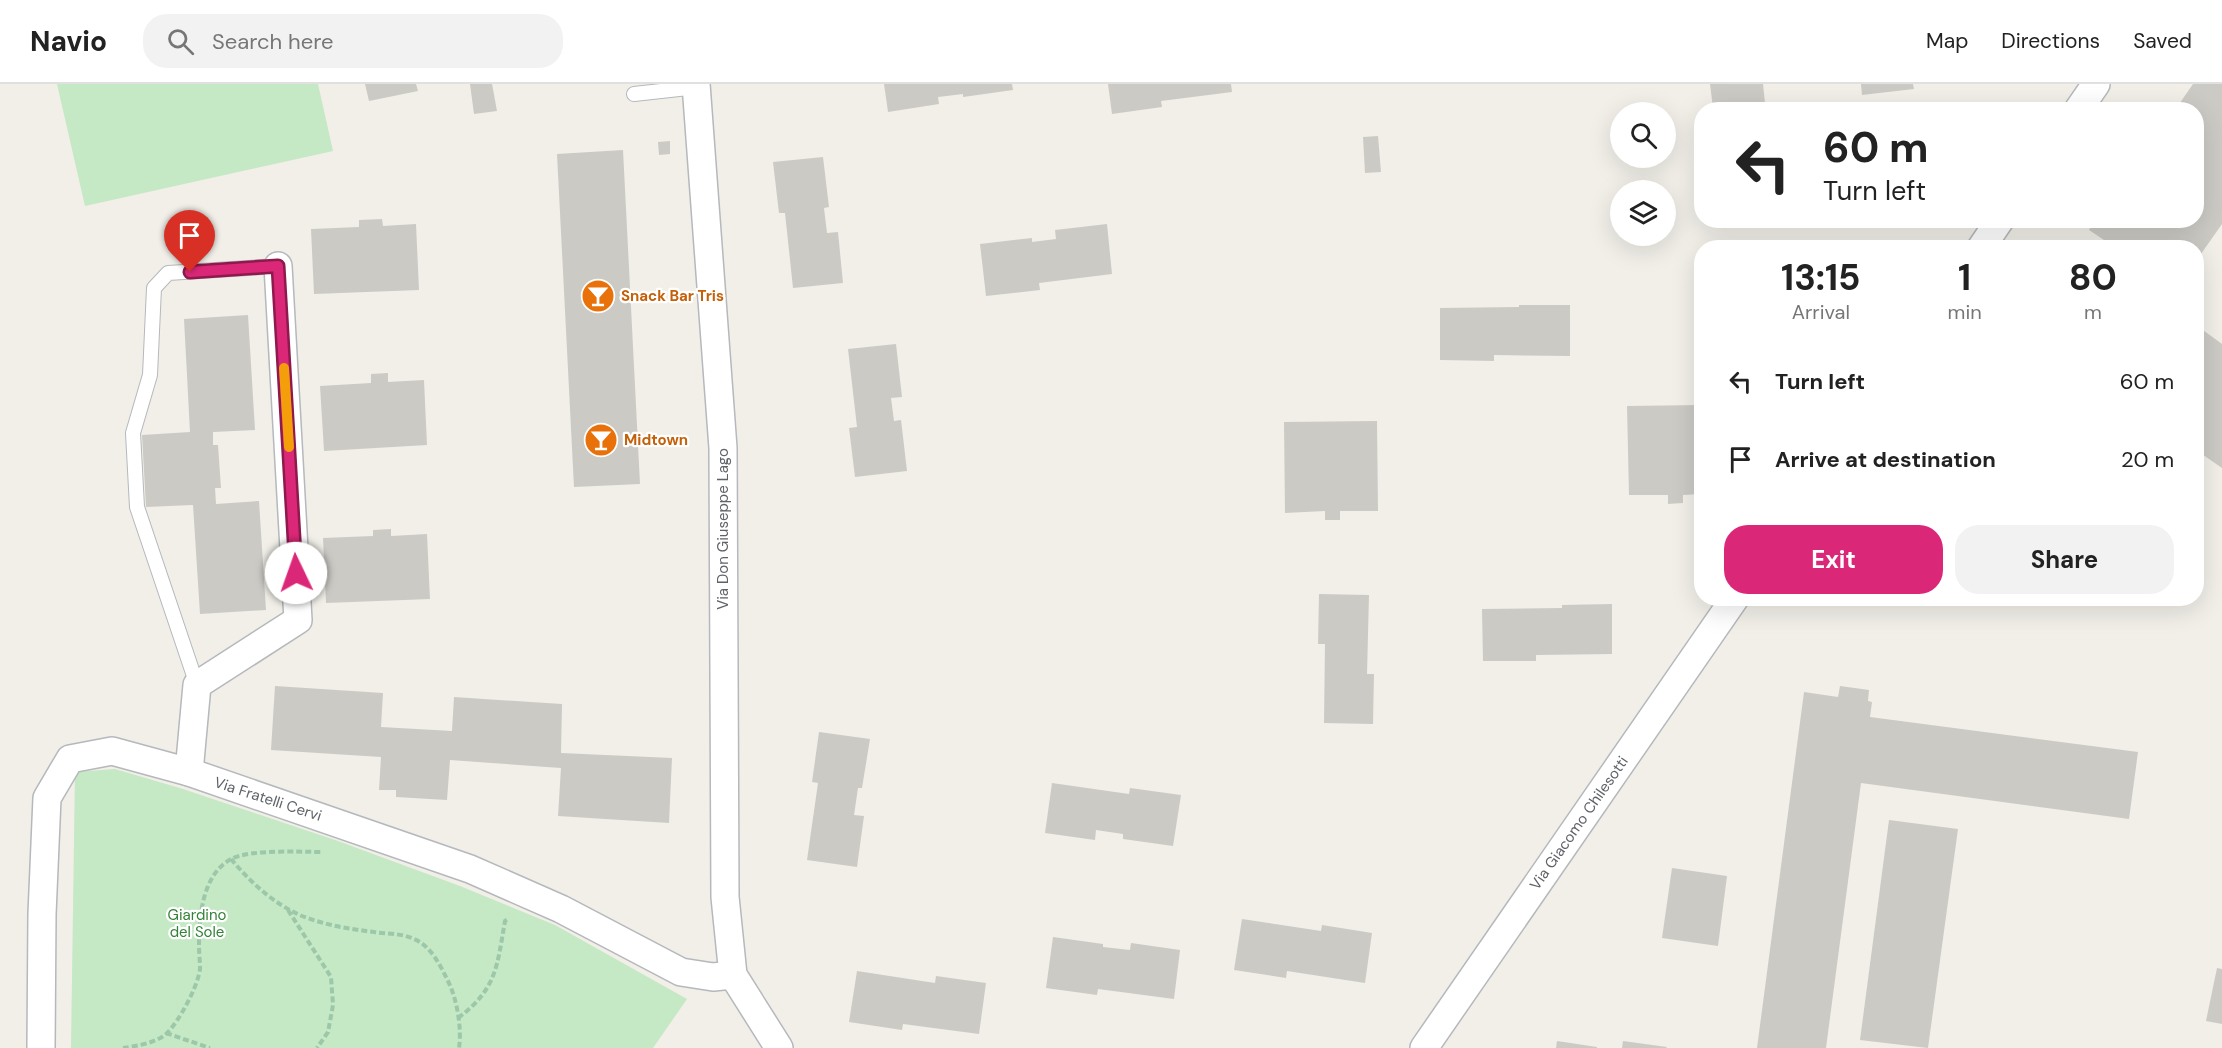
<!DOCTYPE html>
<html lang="en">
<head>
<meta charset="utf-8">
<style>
  :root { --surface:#fff; --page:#f2f2f2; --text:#222; --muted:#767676; --line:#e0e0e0; --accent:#db2777 }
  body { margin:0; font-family:"DM Sans",sans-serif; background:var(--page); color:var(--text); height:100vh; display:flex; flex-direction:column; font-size:22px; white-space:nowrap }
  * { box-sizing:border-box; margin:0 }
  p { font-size:20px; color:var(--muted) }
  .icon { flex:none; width:33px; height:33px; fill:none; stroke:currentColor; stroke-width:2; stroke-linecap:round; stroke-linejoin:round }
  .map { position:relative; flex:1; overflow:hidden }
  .details { position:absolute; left:1694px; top:156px; width:510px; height:366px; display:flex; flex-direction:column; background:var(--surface); border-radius:24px; box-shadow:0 6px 24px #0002 }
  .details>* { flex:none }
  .guide { position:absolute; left:1694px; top:18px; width:510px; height:126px; border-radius:24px; box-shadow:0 6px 24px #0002; background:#fff; color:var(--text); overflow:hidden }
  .fabs { position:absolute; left:1610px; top:18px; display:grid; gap:12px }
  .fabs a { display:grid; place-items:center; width:66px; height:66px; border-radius:50%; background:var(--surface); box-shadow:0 6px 24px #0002; font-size:30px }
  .pin { position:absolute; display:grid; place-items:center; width:51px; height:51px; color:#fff; margin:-62px -26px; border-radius:50% 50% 50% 0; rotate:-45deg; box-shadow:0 0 6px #0007 }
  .pin .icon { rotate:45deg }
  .me { position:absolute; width:66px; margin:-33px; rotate:357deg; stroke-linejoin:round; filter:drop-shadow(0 0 4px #0008) }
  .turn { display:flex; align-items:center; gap:21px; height:126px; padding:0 30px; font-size:27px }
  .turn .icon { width:78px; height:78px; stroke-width:2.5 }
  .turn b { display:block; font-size:42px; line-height:51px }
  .eta { display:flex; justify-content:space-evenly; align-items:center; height:102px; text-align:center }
  .eta b { font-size:36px; font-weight:700; line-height:42px }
  .cta { display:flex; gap:12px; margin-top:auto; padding:12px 30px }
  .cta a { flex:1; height:69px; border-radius:24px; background:var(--accent); color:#fff; font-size:24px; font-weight:700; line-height:69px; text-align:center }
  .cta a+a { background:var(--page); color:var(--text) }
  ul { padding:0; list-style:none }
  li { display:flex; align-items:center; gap:18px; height:78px; padding:0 30px }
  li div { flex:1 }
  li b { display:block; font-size:22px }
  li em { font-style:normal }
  header { display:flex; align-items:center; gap:36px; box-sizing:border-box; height:84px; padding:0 30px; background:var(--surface); border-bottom:2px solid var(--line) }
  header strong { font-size:28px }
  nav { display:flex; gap:33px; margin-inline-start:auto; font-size:21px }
  .search { width:420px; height:54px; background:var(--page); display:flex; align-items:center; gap:15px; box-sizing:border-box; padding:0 21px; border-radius:24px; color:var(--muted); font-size:22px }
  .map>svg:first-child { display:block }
  .green { fill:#c5e8c5 }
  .building { fill:#cccac5 }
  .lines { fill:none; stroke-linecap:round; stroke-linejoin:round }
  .lane-casing { stroke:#b5b8bc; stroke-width:16 }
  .street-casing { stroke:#b5b8bc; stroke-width:30 }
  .path { stroke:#9cc7a9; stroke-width:4; stroke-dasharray:6 3; stroke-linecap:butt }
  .lane { stroke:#fff; stroke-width:14 }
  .street { stroke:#fff; stroke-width:27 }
  .route-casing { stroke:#8e194d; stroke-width:15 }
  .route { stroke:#db2777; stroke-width:10 }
  .slow { stroke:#f59e0b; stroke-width:10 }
  .labels { text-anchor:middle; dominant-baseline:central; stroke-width:4.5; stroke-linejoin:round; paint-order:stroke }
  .food-label { font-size:15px; font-weight:bold; fill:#c56008; stroke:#fff; text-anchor:start }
  .street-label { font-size:15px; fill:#5f6368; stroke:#fff }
  .park-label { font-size:15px; fill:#348238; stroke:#fff }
</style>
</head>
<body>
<header>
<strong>Navio</strong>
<div class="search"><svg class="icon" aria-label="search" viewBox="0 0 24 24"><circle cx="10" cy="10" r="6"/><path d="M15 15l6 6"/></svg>Search here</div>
<nav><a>Map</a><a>Directions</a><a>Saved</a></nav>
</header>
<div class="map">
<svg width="2222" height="964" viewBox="0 0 2222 964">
  <rect width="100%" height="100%" fill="#f1efe8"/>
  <!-- green -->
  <g class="green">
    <polygon points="57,0 318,0 333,67 85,122"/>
    <polygon points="115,685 183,705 338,757 460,802 555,841 687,915 653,964 71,964 75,688"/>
  </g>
  <!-- building -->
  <g class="building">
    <polygon points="365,0 416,0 418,7 369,17"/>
    <polygon points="470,0 492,0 497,27 474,30"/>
    <polygon points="884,0 1012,0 1013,6 963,13 963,10 938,13 939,20 888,28"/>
    <polygon points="1108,0 1231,0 1232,8 1161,17 1162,23 1112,30"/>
    <polygon points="1710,0 1763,0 1765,19 1761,20 1761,26 1713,24"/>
    <polygon points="1861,0 1913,0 1914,5 1862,11"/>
    <polygon points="2193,0 2222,0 2222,140 2196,177 2196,164 2103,164 2107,158 2089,146 2095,136 2196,136 2196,26 2175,26"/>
    <polygon points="1378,52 1381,88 1365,89 1363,53"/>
    <polygon points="670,57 670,70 659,71 658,58"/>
    <polygon points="623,66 640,400 574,403 557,70"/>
    <polygon points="823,73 829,123 824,124 827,149 838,148 843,199 793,204 785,129 779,129 773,78"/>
    <polygon points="382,135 383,142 416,140 419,206 314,210 311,145 359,143 359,136"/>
    <polygon points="1107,140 1112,190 1039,199 1040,206 986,212 980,160 1032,154 1032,158 1056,155 1055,146"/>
    <polygon points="1519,221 1570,221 1570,272 1494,271 1494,277 1440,276 1440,224 1519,223"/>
    <polygon points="248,231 255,346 213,348 213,361 218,361 221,404 215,404 216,420 259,417 266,526 200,530 193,421 146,423 142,351 190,348 184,235"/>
    <polygon points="2196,241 2222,260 2222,384 2196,366"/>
    <polygon points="896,260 902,313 891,314 894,337 901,336 907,387 855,393 849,344 857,343 848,265"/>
    <polygon points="388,289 388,298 424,296 427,361 324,367 320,302 371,299 371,290"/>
    <polygon points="1701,321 1701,410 1683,411 1683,419 1668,420 1668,411 1629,411 1627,322"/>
    <polygon points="1377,337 1378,427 1340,427 1340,436 1325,436 1325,427 1285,429 1284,338"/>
    <polygon points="391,445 391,452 427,450 430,515 326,519 323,454 373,452 373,446"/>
    <polygon points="1319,510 1369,511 1367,590 1374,590 1373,640 1324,639 1325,560 1318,560"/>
    <polygon points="1612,520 1612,570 1536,571 1536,577 1483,577 1482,525 1562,524 1562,521"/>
    <polygon points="275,602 383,609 381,643 452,647 454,613 562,620 561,669 672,674 669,739 558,732 561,684 450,676 447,716 396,713 396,706 379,706 381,673 271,666"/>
    <polygon points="1840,602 1869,606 1868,617 1872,618 1870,633 2138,668 2129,735 1861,699 1826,964 1757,964 1804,608 1838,613"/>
    <polygon points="819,648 870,655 862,704 858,704 854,731 864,732 857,783 807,776 818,699 812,698"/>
    <polygon points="1052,699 1129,710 1130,704 1181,711 1173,762 1123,755 1123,750 1096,746 1095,756 1045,749"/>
    <polygon points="1889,736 1958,745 1928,964 1860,956"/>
    <polygon points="1672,784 1727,792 1718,862 1662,854"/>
    <polygon points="1242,835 1321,847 1322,841 1372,849 1365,899 1287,887 1286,894 1234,886"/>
    <polygon points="1053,853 1103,860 1103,863 1130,866 1131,859 1180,866 1174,915 1098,905 1097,911 1046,904"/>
    <polygon points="2217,884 2222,885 2222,940 2206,937"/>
    <polygon points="857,887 935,899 936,892 986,899 979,950 903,940 902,946 849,938"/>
    <polygon points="1557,957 1597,963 1597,964 1556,964"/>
    <polygon points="1623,957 1667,963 1666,964 1622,964"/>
  </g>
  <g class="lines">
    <!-- lane casing -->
    <g class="lane-casing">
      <g id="lane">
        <polyline points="634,10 697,3"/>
        <polyline points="197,601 137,423 133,349 150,291 154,204 168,189 278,182"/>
      </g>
    </g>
    <!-- street casing -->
    <g class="street-casing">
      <g id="street">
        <polyline points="696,0 723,364 725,813 733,891 779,964"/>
        <polyline points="2078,26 2096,0"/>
        <polyline points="1981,164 2000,136"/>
        <polyline points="189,688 197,601 298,536 278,182"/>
        <polyline points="41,964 42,830 47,714 70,675 112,667 189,688 470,785 561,825 681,888 713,893 733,891"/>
        <polyline points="1424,964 1735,514"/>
      </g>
    </g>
    <!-- path -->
    <g class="path">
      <path d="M231,775C250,798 274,820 302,832C325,841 349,845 374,848C387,850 401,849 414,855C431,862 440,881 448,897C457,915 462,944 459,964"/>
      <polyline points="288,826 331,893 333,921 328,948 317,964"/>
      <path d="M458,934C497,905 497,882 505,837L508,835"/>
      <polyline points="166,949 210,964"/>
      <path d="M123,964C136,962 156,959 166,950C179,938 198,902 200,885C200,877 199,869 199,862C199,833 202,791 231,775C251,765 299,768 323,768"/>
    </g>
    <!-- lane -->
    <use href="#lane" class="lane"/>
    <!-- street -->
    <use href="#street" class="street"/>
  </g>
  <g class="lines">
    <!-- route casing -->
    <g class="route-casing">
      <polyline id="route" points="190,188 278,182 296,489"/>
    </g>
    <!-- route -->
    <use href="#route" class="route"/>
    <!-- slow -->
    <polyline class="slow" points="284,284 289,363"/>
  </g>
  <!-- icons -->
  <defs>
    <g id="bar-disc" transform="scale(1.725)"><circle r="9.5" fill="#e8710a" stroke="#fff"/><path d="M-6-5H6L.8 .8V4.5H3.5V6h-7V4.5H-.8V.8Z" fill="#fff"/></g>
  </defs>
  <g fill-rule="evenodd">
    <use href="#bar-disc" x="598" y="212"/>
    <use href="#bar-disc" x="601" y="356"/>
  </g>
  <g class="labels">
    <!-- food labels -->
    <g class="food-label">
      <text x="621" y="212">Snack Bar Tris</text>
      <text x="624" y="356">Midtown</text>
    </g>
    <!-- street labels -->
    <g class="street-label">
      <text transform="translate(723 445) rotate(-90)">Via Don Giuseppe Lago</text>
      <text transform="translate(268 715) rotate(18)">Via Fratelli Cervi</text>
      <text transform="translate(1579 739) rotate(-55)">Via Giacomo Chilesotti</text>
    </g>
    <!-- park labels -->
    <g class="park-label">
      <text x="197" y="831">Giardino<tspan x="197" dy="17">del Sole</tspan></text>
    </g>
  </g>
</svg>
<div class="fabs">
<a><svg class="icon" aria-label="search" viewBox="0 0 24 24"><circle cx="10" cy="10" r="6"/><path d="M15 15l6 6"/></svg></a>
<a><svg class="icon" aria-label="layers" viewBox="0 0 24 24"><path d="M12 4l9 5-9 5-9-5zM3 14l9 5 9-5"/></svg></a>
</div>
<div class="pin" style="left:190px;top:188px;background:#d93025"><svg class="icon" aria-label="arrive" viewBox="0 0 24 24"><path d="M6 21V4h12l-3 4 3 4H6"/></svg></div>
<svg class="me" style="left:296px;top:489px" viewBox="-20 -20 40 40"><circle r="19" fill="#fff"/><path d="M0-13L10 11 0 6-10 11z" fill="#db2777"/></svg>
<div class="guide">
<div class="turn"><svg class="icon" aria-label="left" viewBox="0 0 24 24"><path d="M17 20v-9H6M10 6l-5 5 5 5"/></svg><div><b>60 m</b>Turn left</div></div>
</div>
<section class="details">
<div class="eta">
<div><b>13:15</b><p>Arrival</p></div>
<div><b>1</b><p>min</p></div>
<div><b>80</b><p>m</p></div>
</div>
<ul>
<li><svg class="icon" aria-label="left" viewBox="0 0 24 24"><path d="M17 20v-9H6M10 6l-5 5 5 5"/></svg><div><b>Turn left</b></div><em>60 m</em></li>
<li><svg class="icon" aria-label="arrive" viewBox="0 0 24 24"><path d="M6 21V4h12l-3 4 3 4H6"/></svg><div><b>Arrive at destination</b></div><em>20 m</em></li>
</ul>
<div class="cta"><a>Exit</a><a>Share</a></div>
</section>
</div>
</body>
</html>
